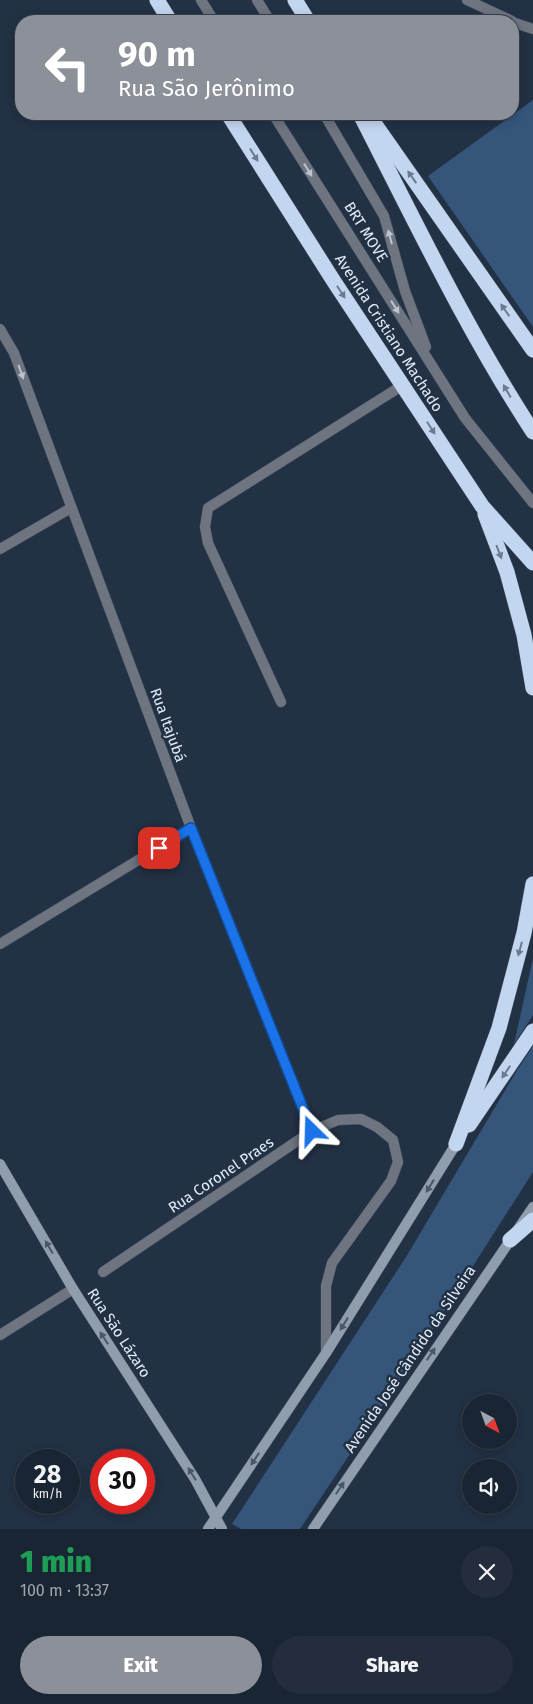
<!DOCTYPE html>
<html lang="en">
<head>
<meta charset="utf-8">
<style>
  :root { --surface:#1a2533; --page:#232d3b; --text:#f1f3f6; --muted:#9fa5ac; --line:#38424e; --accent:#8c9099 }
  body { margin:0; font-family:"Fira Sans",sans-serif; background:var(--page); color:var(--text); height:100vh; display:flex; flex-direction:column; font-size:19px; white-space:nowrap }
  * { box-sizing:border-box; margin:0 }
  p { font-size:16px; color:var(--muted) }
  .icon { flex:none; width:28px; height:28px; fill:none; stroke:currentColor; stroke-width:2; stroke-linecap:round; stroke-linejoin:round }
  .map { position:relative; height:1529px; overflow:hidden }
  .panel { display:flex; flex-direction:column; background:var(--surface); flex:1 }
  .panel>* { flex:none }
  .banner { position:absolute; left:15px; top:15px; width:504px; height:105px; border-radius:20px; box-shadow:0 2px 12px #0003,0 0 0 1px var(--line); background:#8c9099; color:#fff; overflow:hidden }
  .needle { width:32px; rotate:139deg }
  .controls { position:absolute; left:462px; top:1394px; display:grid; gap:10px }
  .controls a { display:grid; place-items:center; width:55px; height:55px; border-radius:50%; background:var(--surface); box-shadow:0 2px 12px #0003,0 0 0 1px var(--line); font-size:25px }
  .speed { position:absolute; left:15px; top:1449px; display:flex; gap:10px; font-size:25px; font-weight:700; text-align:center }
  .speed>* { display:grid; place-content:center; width:65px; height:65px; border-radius:50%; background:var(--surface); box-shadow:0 2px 12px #0003,0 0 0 1px var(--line); line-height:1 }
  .speed small { font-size:12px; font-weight:400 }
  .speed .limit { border:8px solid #d22; background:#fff; color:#111 }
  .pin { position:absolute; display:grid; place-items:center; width:42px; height:42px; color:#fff; margin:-21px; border-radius:10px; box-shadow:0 2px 8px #0006 }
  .me { position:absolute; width:55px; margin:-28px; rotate:338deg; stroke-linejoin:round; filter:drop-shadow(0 0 4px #0008) }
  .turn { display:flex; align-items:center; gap:18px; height:105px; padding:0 20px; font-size:22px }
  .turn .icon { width:65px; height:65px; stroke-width:2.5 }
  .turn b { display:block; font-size:35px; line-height:42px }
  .round { display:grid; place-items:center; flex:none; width:52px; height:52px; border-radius:26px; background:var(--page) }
  .summary { display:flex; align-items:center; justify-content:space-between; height:85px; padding:0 20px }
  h1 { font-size:30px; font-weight:800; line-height:38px; color:#1e9e55 }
  .primary-button { display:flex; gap:10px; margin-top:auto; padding:10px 20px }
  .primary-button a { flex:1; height:58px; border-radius:30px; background:var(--accent); color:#fff; font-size:20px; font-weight:800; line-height:58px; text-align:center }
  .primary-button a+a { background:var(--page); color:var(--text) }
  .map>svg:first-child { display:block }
  .green { fill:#36557b }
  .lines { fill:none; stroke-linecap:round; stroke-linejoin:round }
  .lane-casing { stroke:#414f61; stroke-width:11 }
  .street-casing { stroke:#414f61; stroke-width:11 }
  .secondary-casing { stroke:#414f61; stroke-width:11 }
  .highway-casing { stroke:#414f61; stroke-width:16 }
  .lane { stroke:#6e7580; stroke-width:10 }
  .street { stroke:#6e7580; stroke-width:10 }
  .secondary { stroke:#909dad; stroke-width:10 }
  .highway { stroke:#c3d6f0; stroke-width:15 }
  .oneway { fill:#6a7b91 }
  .oneway2 { fill:#bac3cf }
  .oneway3 { fill:#485769 }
  .route-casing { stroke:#114b97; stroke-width:12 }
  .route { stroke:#1a73e8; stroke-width:9 }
  .labels { text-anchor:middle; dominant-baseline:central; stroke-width:5; stroke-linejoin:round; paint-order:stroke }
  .street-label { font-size:15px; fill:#e3edfa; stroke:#223144 }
</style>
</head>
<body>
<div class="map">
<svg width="533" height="1529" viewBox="0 0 533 1529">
  <rect width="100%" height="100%" fill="#223144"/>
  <!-- green -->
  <g class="green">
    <polygon points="533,100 533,327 428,176"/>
    <polygon points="533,958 533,1015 514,1044"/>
    <polygon points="533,1046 533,1172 422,1346 300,1529 241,1529 232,1524 406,1257 516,1072"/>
  </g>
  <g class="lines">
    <!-- lane casing -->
    <g class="lane-casing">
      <g id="lane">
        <polyline points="201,0 214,21"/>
        <polyline points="257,0 270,21"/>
        <polyline points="273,114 465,418 533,503"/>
        <polyline points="324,114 384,216 405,291 426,347"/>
        <polyline points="281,702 208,543 205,527 208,508 403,385"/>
      </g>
    </g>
    <!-- street casing -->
    <g class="street-casing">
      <g id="street">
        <polyline points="467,0 512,21"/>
        <polyline points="512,22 533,29"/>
        <polyline points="0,329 14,353 191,828 312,1131"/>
        <polyline points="0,549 71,508"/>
        <polyline points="0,944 191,828"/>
        <polyline points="103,1272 312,1131 338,1120 361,1119 377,1127 393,1140 398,1162 391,1181 332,1263 326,1286 326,1353"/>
        <polyline points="0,1335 73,1289"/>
      </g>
    </g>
    <!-- secondary casing -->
    <g class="secondary-casing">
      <g id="secondary">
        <polyline points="0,1164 73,1289 195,1479 222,1529"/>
        <polyline points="208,1529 326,1353 456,1144"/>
        <polyline points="313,1529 533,1207"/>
      </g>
    </g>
    <!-- highway casing -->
    <g class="highway-casing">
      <g id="highway">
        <polyline points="157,0 170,21"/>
        <polyline points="295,0 308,21"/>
        <polyline points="228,114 333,280 482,506 533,563"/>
        <path d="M360,114C415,221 467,331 533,432"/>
        <polyline points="372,120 533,350"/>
        <polyline points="485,514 507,572 524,635 533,688"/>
        <polyline points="469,1125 533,1031"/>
        <polyline points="456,1144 499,1028 524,933 533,884"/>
        <polyline points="510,1240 533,1220"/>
      </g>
    </g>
    <!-- lane -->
    <use href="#lane" class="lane"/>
    <!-- street -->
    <use href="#street" class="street"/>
    <!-- secondary -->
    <use href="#secondary" class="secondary"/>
    <!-- highway -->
    <use href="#highway" class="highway"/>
  </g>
  <!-- one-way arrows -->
  <defs><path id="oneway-solid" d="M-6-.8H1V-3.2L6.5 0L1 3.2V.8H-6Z" transform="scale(1.25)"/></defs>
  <g class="oneway">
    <use href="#oneway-solid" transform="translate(254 155) rotate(58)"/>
    <use href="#oneway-solid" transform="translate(412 177) rotate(-125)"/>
    <use href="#oneway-solid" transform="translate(341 292) rotate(57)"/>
    <use href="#oneway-solid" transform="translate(505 310) rotate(-125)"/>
    <use href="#oneway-solid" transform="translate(507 391) rotate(-120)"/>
    <use href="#oneway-solid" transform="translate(431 428) rotate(57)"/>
    <use href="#oneway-solid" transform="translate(499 552) rotate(69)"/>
    <use href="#oneway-solid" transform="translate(520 949) rotate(105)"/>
    <use href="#oneway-solid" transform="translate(506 1072) rotate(124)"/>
  </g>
  <g class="oneway2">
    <use href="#oneway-solid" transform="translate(308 170) rotate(58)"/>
    <use href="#oneway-solid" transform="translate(390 237) rotate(-105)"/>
    <use href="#oneway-solid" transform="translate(395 307) rotate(58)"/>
    <use href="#oneway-solid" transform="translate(21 372) rotate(70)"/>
  </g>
  <g class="oneway3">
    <use href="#oneway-solid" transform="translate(430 1186) rotate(122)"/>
    <use href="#oneway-solid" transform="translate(49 1247) rotate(-120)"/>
    <use href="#oneway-solid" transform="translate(344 1324) rotate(122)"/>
    <use href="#oneway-solid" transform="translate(104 1338) rotate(-123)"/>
    <use href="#oneway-solid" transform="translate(431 1354) rotate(-56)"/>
    <use href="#oneway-solid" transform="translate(255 1459) rotate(124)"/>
    <use href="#oneway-solid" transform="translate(192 1474) rotate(-122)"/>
    <use href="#oneway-solid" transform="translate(340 1488) rotate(-56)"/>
  </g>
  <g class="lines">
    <!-- route casing -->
    <g class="route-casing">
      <polyline id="route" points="159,848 191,828 312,1131"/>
    </g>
    <!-- route -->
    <use href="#route" class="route"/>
  </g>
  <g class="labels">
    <!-- street labels -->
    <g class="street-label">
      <text transform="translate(366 232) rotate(58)">BRT MOVE</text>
      <text transform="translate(389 333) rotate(57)">Avenida Cristiano Machado</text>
      <text transform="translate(168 725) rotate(70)">Rua Itajubá</text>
      <text transform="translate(221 1175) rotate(-34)">Rua Coronel Praes</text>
      <text transform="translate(119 1333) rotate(57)">Rua São Lázaro</text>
      <text transform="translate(410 1359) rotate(-56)">Avenida José Cândido da Silveira</text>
    </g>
  </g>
</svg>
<div class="controls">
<a><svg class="needle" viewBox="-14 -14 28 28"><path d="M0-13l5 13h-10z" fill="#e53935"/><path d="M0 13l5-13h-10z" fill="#9fa5ac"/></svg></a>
<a><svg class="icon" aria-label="sound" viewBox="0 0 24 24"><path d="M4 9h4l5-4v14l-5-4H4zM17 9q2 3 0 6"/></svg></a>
</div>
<div class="speed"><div>28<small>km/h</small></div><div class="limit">30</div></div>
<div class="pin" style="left:159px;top:848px;background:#d93025"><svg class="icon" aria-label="arrive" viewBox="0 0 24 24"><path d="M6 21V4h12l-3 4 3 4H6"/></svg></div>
<svg class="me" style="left:312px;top:1131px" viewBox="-20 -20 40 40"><path d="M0-17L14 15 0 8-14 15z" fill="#1a73e8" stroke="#fff" stroke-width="4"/></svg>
<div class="banner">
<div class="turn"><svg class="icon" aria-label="left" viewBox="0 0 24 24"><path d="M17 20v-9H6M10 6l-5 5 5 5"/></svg><div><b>90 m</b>Rua São Jerônimo</div></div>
</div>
</div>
<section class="panel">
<div class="summary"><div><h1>1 min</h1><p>100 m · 13:37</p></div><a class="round"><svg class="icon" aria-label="close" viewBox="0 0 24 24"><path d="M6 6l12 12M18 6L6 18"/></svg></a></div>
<div class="primary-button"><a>Exit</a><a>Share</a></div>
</section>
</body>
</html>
